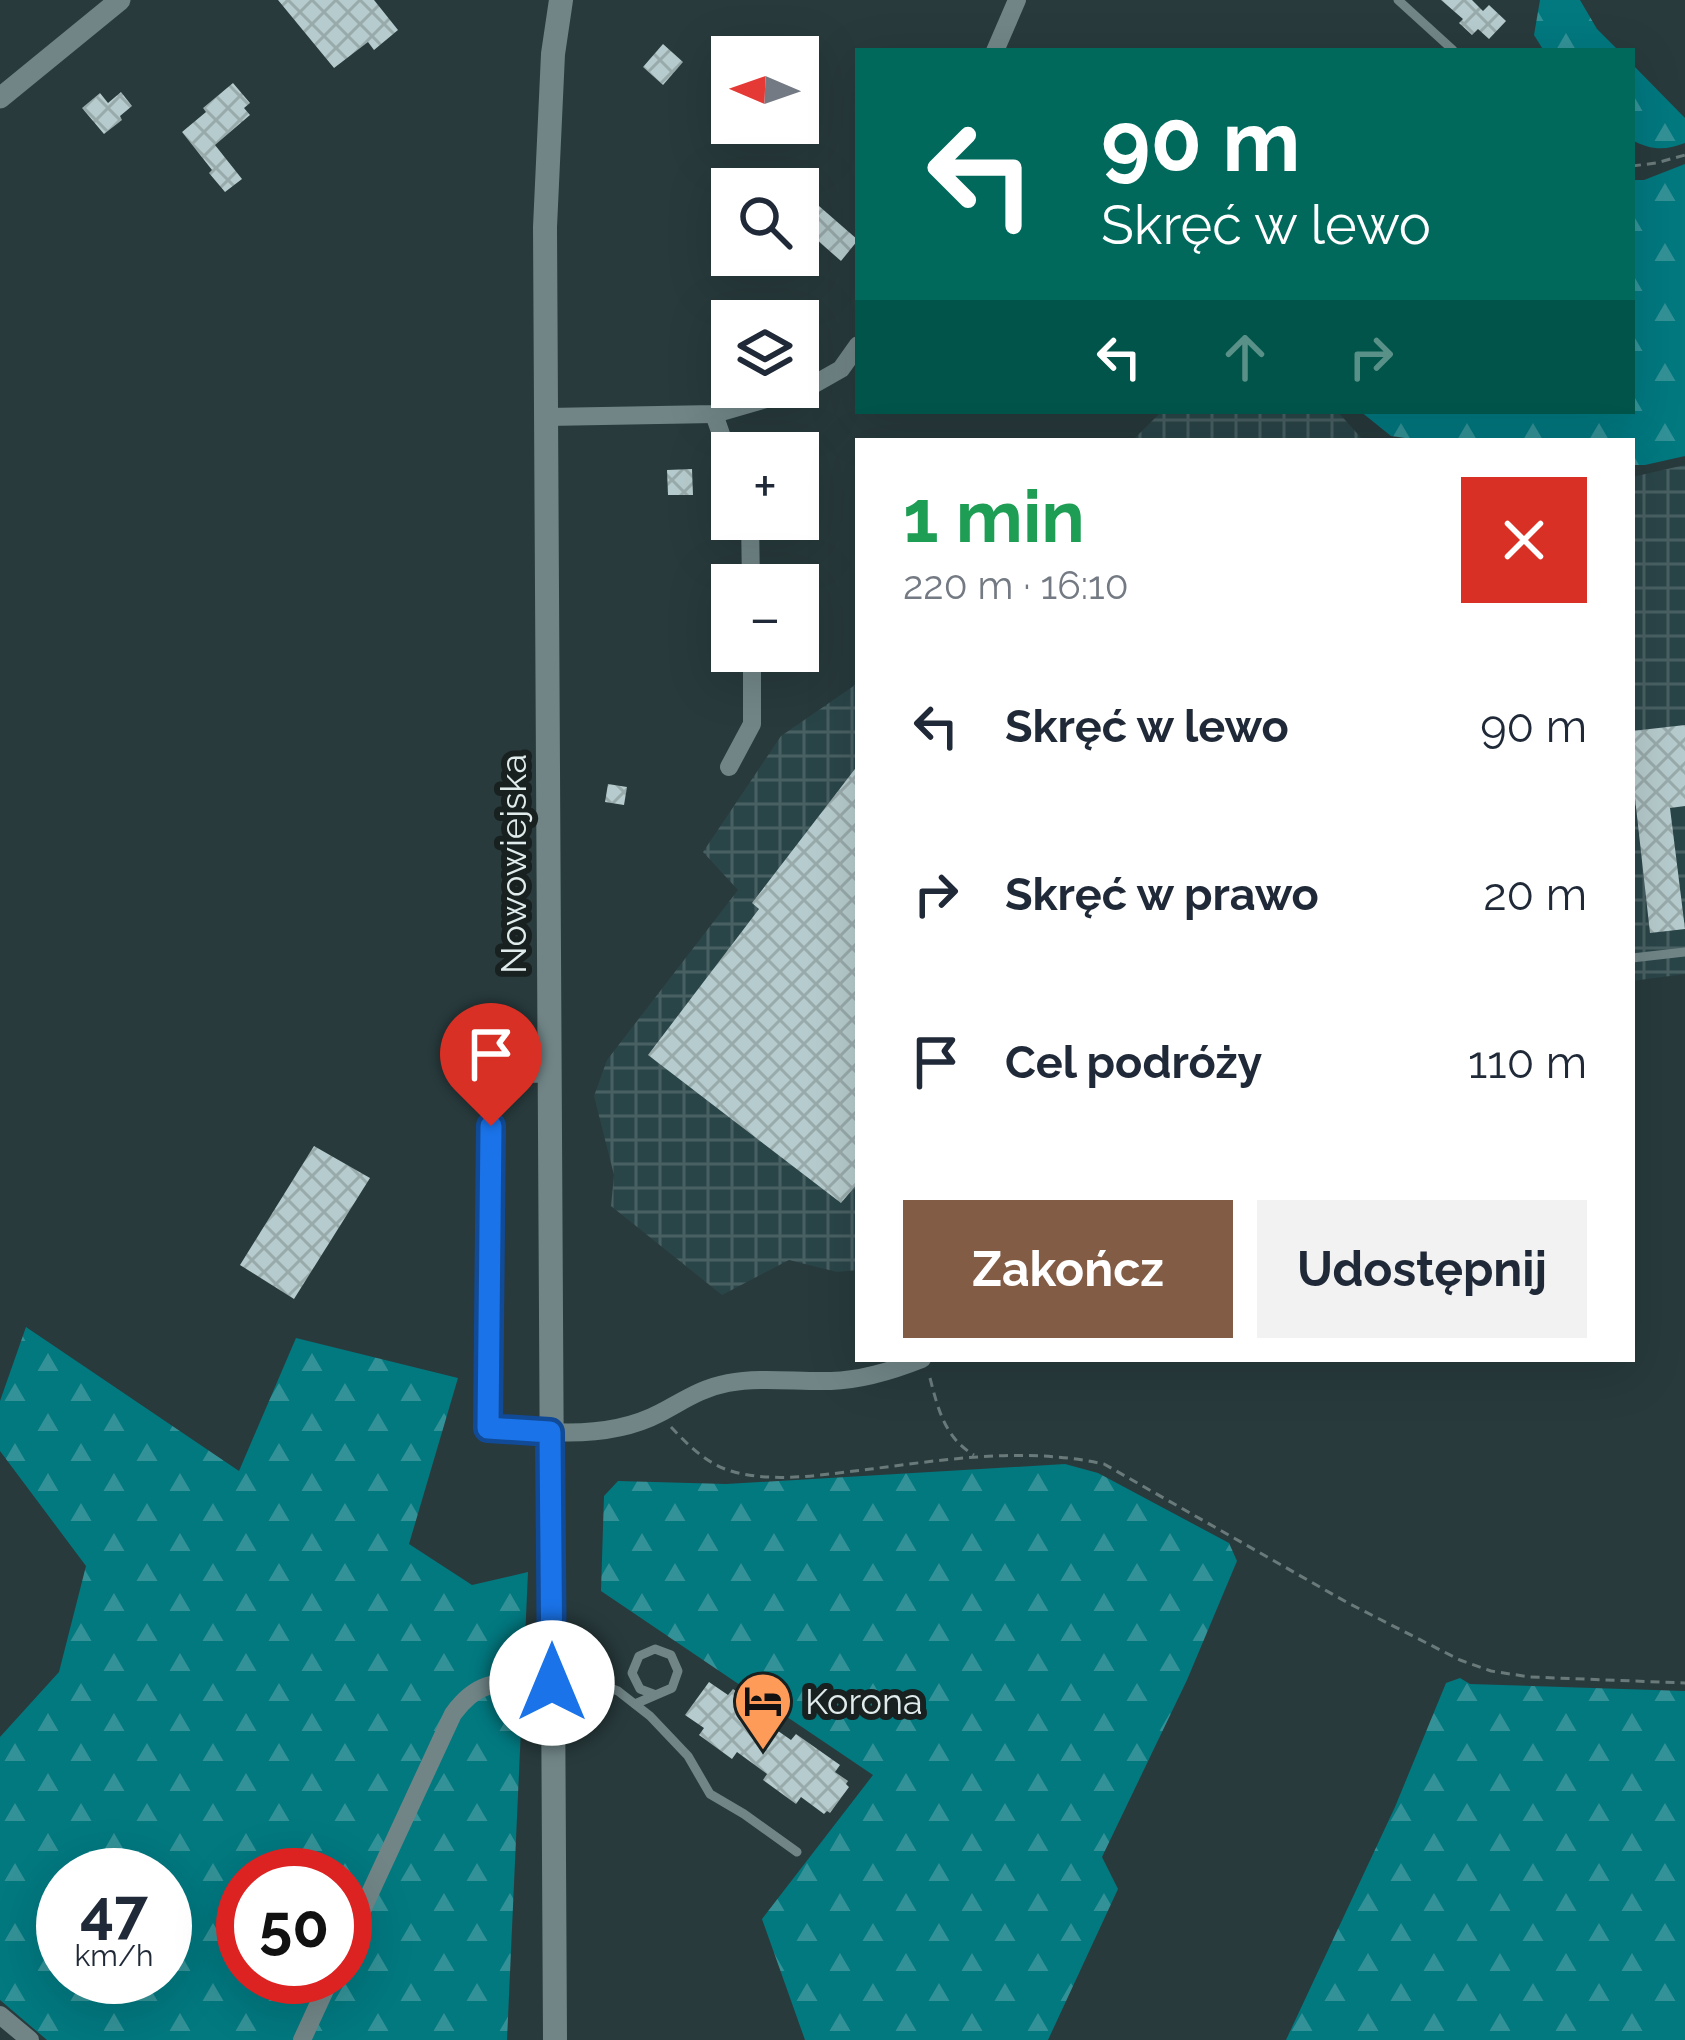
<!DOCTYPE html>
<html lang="pl">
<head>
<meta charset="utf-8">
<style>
  :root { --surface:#fff; --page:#f2f2f3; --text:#1f2937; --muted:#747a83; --accent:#835c46 }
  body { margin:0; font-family:Raleway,sans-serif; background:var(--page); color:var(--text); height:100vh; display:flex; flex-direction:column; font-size:45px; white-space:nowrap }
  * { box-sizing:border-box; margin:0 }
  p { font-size:39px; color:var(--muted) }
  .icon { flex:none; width:66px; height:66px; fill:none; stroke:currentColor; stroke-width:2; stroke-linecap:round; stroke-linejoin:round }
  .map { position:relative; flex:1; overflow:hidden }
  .sheet { position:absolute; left:855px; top:438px; width:780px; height:924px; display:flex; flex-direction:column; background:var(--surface); border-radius:0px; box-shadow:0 12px 48px #0002 }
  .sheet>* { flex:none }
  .guide { position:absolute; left:855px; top:48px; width:780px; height:366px; border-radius:0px; box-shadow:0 12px 48px #0002; background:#00695c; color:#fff; overflow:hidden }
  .needle { width:78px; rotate:272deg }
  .controls { position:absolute; left:711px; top:36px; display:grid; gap:24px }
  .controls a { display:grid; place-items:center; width:108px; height:108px; border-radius:0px; background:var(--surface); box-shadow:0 12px 48px #0002; font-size:60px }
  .speed { position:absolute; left:36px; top:1848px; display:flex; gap:24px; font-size:60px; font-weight:700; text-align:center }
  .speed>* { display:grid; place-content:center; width:156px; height:156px; border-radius:50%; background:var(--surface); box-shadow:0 12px 48px #0002; line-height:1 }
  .speed small { font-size:30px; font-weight:400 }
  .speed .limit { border:18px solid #d22; background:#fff; color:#111 }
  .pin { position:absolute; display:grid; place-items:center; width:102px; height:102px; color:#fff; margin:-123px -51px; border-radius:50% 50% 50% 0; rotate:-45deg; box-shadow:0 0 12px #0007 }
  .pin .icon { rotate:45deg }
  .me { position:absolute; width:132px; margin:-66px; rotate:0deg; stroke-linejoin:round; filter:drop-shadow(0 0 9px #0008) }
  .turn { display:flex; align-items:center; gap:42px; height:252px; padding:0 48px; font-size:54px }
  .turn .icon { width:156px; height:156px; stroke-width:2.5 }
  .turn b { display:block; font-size:84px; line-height:102px }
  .lanes { display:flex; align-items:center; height:114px; padding:0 48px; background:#0003; justify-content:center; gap:60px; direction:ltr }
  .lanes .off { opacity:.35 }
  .round { display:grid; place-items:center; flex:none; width:126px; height:126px; border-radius:0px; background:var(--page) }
  .headline { display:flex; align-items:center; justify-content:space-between; height:204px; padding:0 48px }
  h1 { font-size:72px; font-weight:700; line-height:90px; color:#1e9e55 }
  .cta { display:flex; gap:24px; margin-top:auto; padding:24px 48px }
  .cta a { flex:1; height:138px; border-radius:0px; background:var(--accent); color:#fff; font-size:48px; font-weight:700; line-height:138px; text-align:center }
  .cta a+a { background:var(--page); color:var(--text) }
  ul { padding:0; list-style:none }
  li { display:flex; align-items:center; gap:36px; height:168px; padding:0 48px }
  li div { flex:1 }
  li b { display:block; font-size:45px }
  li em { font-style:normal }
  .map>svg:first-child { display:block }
  .industrial { fill:url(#industrial-grid) }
  .forest { fill:url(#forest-firs); fill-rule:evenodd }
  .building { fill:url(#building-cross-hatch) }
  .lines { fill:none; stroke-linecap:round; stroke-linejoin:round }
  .path { stroke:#6a7a7b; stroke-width:3; stroke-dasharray:9 6; stroke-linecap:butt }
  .service { stroke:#718587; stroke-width:9 }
  .minor { stroke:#718587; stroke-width:18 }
  .tertiary { stroke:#718587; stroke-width:21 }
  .secondary { stroke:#718587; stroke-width:24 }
  .route-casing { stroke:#114b97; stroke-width:30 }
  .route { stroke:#1a73e8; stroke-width:21 }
  .labels { text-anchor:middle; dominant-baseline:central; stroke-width:12; stroke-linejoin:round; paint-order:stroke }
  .street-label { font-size:36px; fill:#e0ebeb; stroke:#182020 }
  .poi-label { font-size:36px; fill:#e0ebeb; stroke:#182020; text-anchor:start }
</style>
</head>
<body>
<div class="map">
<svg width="1685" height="2040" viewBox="0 0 1685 2040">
  <defs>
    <pattern id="industrial-grid" width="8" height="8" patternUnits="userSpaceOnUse" patternTransform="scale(3)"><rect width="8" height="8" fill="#2a4548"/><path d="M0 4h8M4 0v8" fill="none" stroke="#496063"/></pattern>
    <pattern id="forest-firs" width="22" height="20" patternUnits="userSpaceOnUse" patternTransform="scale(3)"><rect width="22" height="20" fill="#02787f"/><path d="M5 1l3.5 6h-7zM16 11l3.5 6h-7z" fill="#339297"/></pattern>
    <pattern id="building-cross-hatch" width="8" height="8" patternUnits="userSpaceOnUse" patternTransform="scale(3)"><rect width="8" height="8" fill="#b6cbcd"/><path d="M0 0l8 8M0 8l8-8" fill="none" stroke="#99aaab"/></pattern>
  </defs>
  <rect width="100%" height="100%" fill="#283a3c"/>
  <!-- industrial -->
  <g class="industrial">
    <polygon points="1162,411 1337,411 1364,441 1132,441"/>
    <polygon points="1685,465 1685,974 1632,981 1632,477"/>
    <polygon points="858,683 858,1270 837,1272 789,1260 722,1295 611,1206 614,1175 594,1096 607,1060 738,890 703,852 781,736"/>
  </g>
  <!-- forest -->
  <g class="forest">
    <polygon points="1540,0 1580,0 1597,29 1619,51 1544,51 1534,35"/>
    <path d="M1632,64L1685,118V143C1664,151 1651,150 1632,140Z"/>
    <polygon points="1685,164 1685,456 1645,465 1632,465 1632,441 1426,441 1391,436 1360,411 1632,411 1632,180 1644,180"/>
    <path d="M26,1327L239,1471L296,1338L458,1378L409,1544L472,1585L528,1572L507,2040H47L0,2000V1737L59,1672L86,1566L0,1451V1401ZM63,1875H165V1977H63ZM243,1875H345V1977H243Z"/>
    <polygon points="1065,1464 1098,1473 1229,1543 1237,1561 1187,1680 1102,1857 1118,1889 1048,2040 805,2040 762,1919 873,1775 601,1591 604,1496 618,1481 726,1484"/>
    <polygon points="1460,1678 1470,1684 1685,1691 1685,2040 1286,2040 1395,1807 1446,1683"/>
  </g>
  <!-- building -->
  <g class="building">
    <polygon points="278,0 374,0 398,30 374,50 368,42 334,68"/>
    <polygon points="1441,0 1472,0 1483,11 1489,5 1506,21 1489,39 1478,29 1472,35 1459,23 1463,19"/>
    <polygon points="663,44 683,62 663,85 643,67"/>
    <polygon points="724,44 732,50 732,74 713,57"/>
    <polygon points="233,83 250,103 244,108 250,115 215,145 242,179 225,192 209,173 212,170 182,132 206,112 203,108"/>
    <polygon points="121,92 132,106 120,116 122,120 104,134 82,108 100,93 108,103"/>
    <polygon points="798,108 816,124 798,144"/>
    <polygon points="819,206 858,240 841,261 801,226"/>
    <polygon points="692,469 693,495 668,495 667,470"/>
    <polygon points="1685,725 1685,806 1670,808 1685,929 1650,933 1635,798 1632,799 1632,731"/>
    <polygon points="858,765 858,1183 841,1203 648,1055 759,909 752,903"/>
    <polygon points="608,784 627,787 624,805 605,802"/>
    <polygon points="314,1146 370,1178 294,1299 240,1265"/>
    <polygon points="709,1682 728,1695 733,1689 766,1712 761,1719 791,1740 796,1734 840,1765 835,1772 848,1781 846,1784 849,1787 830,1813 827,1811 824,1814 801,1797 796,1804 763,1780 767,1774 737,1752 732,1759 699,1735 704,1728 685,1715"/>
  </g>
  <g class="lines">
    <!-- path -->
    <g class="path">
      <polyline points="1632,166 1656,163 1685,155"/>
      <path d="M930,1378C938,1409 945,1438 974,1455"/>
      <path d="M671,1427C688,1445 707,1464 731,1471C775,1484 826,1474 871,1469C948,1459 1026,1447 1104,1464L1348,1603L1460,1660L1491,1671L1530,1677L1685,1683"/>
    </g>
    <!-- service -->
    <g class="service">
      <polyline points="1398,0 1453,50"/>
      <polyline points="1632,958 1685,952"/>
      <polyline points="549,1078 491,1079 488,1428 550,1432"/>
      <polyline points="557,1682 584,1678 618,1691 650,1716 688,1756 710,1794 744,1814 797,1852"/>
      <polyline points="635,1704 672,1688 678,1671 671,1655 655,1649 639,1656 632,1673 640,1689 656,1695"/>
    </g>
    <!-- minor -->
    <g class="minor">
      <polyline points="995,51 1017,0"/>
      <polyline points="714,414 732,466"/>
      <polyline points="547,417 714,414 811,386 841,369 858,345"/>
      <polyline points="750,519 751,585"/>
      <polyline points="729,767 752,724 752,651"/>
      <path d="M550,1432C587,1434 626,1431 660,1413C683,1401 701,1388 728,1383C761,1377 797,1382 831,1381C863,1380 892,1371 922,1359"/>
      <path d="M345,1947L453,1714C482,1674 506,1684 552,1683"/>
      <polyline points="0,2015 30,2040"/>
      <polyline points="302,2040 331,1977"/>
    </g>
    <!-- tertiary -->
    <polyline class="tertiary" points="0,98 120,0"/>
    <!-- secondary -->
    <polyline class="secondary" points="555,2040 545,227 553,54 561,0"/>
  </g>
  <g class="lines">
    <!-- route casing -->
    <g class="route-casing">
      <polyline id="route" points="491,1126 488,1428 550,1432 552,1683"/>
    </g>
    <!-- route -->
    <use href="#route" class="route"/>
  </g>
  <!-- icons -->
  <defs>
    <g id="hotel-pin" transform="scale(3)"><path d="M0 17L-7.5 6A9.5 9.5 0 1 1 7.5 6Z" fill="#fe9b59" stroke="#182020"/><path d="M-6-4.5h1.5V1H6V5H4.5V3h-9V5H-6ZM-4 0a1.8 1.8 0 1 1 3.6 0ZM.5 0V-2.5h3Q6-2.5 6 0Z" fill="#111"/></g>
  </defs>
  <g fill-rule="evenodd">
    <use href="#hotel-pin" x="763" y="1701"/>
  </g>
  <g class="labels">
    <!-- street labels -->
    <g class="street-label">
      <text transform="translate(513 864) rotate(-90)">Nowowiejska</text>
    </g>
    <!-- poi labels -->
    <g class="poi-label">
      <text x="805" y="1701">Korona</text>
    </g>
  </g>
</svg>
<div class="controls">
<a><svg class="needle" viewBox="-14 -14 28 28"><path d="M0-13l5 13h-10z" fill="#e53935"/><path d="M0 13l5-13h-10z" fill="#747a83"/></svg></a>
<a><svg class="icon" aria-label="search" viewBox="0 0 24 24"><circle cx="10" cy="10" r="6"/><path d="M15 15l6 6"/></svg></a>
<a><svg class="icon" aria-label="layers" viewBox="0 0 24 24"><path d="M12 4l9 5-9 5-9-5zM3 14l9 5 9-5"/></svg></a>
<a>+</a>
<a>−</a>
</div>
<div class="speed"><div>47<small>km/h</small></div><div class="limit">50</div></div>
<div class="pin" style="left:491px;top:1126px;background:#d93025"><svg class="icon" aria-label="arrive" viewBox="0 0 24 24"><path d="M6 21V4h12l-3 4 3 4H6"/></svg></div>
<svg class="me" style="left:552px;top:1683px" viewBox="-20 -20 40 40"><circle r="19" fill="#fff"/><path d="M0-13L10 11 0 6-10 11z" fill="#1a73e8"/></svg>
<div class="guide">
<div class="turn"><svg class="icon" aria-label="left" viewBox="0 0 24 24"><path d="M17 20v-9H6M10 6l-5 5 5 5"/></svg><div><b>90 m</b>Skręć w lewo</div></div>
<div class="lanes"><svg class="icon" aria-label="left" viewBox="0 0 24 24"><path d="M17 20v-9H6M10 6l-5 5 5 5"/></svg><svg class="icon off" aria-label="ahead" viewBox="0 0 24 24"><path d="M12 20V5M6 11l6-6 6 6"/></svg><svg class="icon off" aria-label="right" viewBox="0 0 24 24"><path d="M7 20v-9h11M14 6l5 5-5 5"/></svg></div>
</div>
<section class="sheet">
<div class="headline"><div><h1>1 min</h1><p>220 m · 16:10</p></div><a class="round" style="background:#d93025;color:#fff"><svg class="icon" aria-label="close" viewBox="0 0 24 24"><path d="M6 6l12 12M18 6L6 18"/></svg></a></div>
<ul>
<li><svg class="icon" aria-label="left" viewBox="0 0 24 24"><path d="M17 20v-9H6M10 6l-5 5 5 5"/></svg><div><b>Skręć w lewo</b></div><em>90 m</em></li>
<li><svg class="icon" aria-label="right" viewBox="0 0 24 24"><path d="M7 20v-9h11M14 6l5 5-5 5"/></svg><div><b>Skręć w prawo</b></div><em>20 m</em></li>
<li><svg class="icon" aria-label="arrive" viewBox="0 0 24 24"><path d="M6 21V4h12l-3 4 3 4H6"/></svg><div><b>Cel podróży</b></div><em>110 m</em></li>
</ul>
<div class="cta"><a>Zakończ</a><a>Udostępnij</a></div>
</section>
</div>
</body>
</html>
